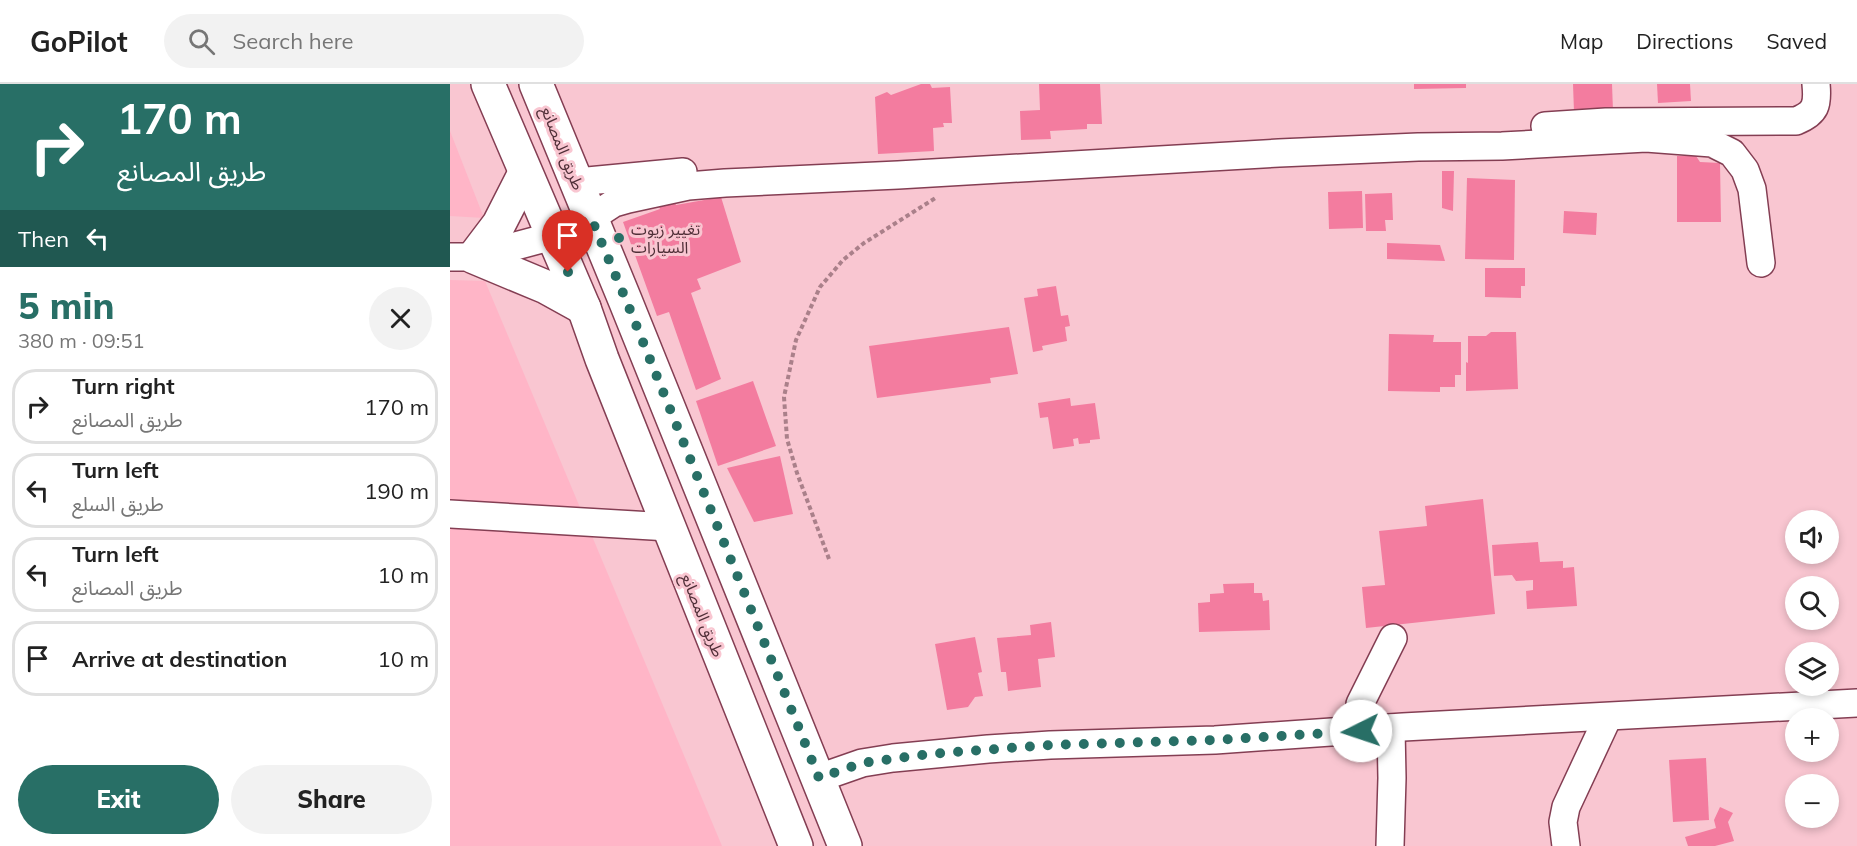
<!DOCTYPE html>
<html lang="en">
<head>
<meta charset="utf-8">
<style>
  :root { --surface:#fff; --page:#f2f2f2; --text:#222; --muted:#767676; --line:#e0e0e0; --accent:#286f66 }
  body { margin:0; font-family:Mulish,"Noto Sans Arabic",sans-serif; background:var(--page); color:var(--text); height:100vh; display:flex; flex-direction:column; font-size:22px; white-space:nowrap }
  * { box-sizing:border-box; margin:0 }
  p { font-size:20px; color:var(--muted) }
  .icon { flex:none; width:33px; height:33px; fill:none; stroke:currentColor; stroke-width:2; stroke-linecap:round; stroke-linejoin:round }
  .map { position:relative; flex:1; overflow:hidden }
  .sheet { display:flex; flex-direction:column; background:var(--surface); width:450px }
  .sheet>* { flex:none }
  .banner { background:#286f66; color:#fff; overflow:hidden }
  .tools { position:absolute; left:1335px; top:426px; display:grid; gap:12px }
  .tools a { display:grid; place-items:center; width:54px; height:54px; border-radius:50%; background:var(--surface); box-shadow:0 3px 9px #0003; font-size:30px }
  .pin { position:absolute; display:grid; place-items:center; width:51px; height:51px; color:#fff; margin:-62px -26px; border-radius:50% 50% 50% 0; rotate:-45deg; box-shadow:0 0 6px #0007 }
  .pin .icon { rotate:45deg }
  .me { position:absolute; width:66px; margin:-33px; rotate:266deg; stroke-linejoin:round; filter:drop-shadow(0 0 4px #0008) }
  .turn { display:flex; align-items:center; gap:21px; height:126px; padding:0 18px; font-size:27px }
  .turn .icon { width:78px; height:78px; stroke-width:2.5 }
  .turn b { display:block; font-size:42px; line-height:51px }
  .then { display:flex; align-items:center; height:57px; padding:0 18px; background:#0003; gap:12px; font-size:22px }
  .round { display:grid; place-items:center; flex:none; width:63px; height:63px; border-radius:32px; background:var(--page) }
  .summary { display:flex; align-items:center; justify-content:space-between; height:102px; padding:0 18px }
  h1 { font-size:36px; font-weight:800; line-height:45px; color:var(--accent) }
  .action { display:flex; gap:12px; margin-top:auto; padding:12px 18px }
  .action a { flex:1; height:69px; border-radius:36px; background:var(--accent); color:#fff; font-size:24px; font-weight:800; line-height:69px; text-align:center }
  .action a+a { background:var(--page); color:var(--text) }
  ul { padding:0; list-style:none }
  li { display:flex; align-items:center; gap:18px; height:75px; margin:0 12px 9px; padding:0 6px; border:3px solid var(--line); border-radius:24px }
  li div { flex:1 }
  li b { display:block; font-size:22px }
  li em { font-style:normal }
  header { display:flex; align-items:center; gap:36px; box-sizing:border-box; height:84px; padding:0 30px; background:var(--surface); border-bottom:2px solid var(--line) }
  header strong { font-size:28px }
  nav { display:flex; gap:33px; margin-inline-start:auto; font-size:21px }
  .search { width:420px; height:54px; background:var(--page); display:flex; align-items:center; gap:15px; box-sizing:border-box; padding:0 21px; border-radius:33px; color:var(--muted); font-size:22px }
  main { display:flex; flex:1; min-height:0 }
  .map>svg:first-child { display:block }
  .built { fill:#ffb5c7 }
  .building { fill:#f37c9f }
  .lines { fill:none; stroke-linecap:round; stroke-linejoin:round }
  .minor-casing { stroke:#843e53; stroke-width:30 }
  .major-casing { stroke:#843e53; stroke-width:36 }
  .path { stroke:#aa808a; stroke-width:4; stroke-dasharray:4.5 3; stroke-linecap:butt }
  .minor { stroke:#fff; stroke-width:27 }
  .major { stroke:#fff; stroke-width:33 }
  .route { stroke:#286f66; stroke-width:10; stroke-dasharray:0 18 }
  .poi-dot { fill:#286f66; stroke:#f9c6d1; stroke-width:2 }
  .labels { text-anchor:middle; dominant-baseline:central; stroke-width:6; stroke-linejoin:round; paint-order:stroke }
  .street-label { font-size:16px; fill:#502f38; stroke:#f9c6d1 }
  .poi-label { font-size:16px; fill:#502f38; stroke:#f9c6d1; text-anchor:start }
</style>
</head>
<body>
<header>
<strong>GoPilot</strong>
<div class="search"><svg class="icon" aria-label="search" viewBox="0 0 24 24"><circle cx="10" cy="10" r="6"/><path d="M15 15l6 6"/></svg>Search here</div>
<nav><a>Map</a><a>Directions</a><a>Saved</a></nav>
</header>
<main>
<section class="sheet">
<div class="banner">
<div class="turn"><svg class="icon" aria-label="right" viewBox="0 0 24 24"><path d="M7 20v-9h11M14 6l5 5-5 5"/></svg><div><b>170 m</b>طريق المصانع</div></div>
<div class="then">Then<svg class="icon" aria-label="left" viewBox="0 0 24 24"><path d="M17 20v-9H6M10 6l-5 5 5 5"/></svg></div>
</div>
<div class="summary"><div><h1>5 min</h1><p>380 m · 09:51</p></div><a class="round"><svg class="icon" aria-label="close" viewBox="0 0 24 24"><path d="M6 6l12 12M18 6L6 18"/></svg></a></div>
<ul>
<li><svg class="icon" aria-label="right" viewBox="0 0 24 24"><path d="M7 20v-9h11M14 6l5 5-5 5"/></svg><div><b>Turn right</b><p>طريق المصانع</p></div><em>170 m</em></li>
<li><svg class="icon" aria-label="left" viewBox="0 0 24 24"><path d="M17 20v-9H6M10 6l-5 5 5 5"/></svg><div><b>Turn left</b><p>طريق السلع</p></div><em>190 m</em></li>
<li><svg class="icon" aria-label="left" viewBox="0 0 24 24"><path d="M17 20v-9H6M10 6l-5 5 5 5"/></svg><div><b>Turn left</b><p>طريق المصانع</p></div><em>10 m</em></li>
<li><svg class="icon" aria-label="arrive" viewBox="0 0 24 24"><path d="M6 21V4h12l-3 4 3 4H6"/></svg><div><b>Arrive at destination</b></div><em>10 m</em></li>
</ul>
<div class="action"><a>Exit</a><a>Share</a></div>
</section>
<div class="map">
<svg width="1407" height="762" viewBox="0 0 1407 762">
  <rect width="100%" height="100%" fill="#f9c6d1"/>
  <!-- built -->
  <g class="built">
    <polygon points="0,47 34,134 0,132"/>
    <polygon points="0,196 35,197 272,762 0,762"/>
  </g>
  <!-- building -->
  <g class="building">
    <polygon points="471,0 480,0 482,4 500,3 502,39 493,39 494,43 483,44 484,67 428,70 425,13 437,8 441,11"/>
    <polygon points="589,0 650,0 652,40 637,40 637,45 600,47 601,55 571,56 570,27 590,26"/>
    <polygon points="964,0 1016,0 1016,4 964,5"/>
    <polygon points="1123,0 1162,0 1163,27 1124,28"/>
    <polygon points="1207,0 1240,0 1241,17 1208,19"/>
    <polygon points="1227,72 1246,72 1250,78 1270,79 1271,138 1227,138"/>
    <polygon points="992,87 1004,87 1003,127 992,124"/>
    <polygon points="1017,94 1065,96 1064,176 1015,175"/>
    <polygon points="912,107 913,144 879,145 878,108"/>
    <polygon points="942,109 943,136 935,136 936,147 916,147 915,110"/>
    <polygon points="271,113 291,178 247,195 251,205 241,209 271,295 246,306 219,228 207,232 173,138 210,125 208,120 225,118 226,121"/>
    <polygon points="1114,127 1147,129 1146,151 1113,149"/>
    <polygon points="937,159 990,161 995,177 937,175"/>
    <polygon points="1035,184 1075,184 1075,202 1071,202 1071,214 1035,213"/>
    <polygon points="606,202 611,232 618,231 620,242 615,243 617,257 592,262 593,266 583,268 574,214 588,212 587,205"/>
    <polygon points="559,243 568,290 540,294 541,299 427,314 419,262"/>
    <polygon points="1041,248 1066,248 1068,305 1016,307 1016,278 1018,279 1018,252 1036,252"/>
    <polygon points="939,250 984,251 983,258 1011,258 1011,291 1005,291 1005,303 990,303 990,308 938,307"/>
    <polygon points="303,297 326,362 268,382 246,317"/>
    <polygon points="620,314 621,322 645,319 650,355 640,356 640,359 629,360 628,354 623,355 624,362 603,365 598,333 590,334 588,319"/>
    <polygon points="330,372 343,430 304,438 277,384"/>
    <polygon points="1033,415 1045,530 916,544 912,503 935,501 929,447 977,442 975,422"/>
    <polygon points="1088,458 1090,478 1113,477 1113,484 1124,483 1127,522 1077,525 1076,507 1083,506 1083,496 1066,497 1062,491 1044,492 1042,461"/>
    <polygon points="804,499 804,509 812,509 813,517 819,516 820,546 749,548 748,519 760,518 760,510 774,509 773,500"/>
    <polygon points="601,538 605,573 588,575 591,603 558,607 556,588 551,588 547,554 581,551 580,541"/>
    <polygon points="525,553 532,588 528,589 533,612 525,613 518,623 497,626 485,560"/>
    <polygon points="1256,674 1259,736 1223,738 1219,676"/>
    <polygon points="1270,723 1283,729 1278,738 1284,757 1265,762 1238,762 1235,753 1266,744 1264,736"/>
  </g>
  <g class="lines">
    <!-- minor casing -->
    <g class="minor-casing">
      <g id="minor">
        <path d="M1095,42L1156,38L1346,37C1366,29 1368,21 1366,0"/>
        <polyline points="127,98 233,88"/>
        <polyline points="0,173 24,173 103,152 141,134 164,119 178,115 238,102 275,99 448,91 829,69 968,63 1052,62 1196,54 1262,59 1282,69 1295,86 1302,105 1311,179"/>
        <polyline points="0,430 219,443"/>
        <polyline points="911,647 910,620 943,554"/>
        <polyline points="369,694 412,679 443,674 538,665 600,661 765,656 953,643 1407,619"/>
        <polyline points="940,762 942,694 941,644"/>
        <polyline points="1116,762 1113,738 1116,723 1158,633"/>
      </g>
    </g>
    <!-- major casing -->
    <g class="major-casing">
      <g id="major">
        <polyline points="38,0 134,224 152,275 346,762"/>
        <polyline points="86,0 175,216 395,762"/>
        <polyline points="75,89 49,140 24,173 96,203 134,224"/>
      </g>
    </g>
    <!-- path -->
    <polyline class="path" points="379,475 347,389 337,355 334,313 346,256 370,203 393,176 414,159 487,113"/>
    <!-- minor -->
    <use href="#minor" class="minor"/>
    <!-- major -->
    <use href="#major" class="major"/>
  </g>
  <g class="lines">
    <!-- route -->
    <polyline class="route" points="118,188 103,152 141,134 176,216 369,694 412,679 479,670 600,661 765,656 911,647"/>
  </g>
  <!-- markers -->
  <circle class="poi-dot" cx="169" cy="154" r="6"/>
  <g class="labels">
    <!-- street labels -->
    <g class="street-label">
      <text transform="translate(113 64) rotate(68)">طريق المصانع</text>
      <text transform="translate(253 531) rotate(68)">طريق المصانع</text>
    </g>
    <!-- poi labels -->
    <g class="poi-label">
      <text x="181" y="145">تغيير زيوت<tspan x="181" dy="18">السيارات</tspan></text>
    </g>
  </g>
</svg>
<div class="tools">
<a><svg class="icon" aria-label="sound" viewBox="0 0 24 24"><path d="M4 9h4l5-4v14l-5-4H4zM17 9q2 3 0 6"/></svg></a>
<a><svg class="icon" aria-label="search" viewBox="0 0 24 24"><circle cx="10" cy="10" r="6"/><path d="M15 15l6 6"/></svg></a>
<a><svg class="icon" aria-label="layers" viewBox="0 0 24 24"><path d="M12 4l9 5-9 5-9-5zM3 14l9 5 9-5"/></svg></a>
<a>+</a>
<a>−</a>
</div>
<div class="pin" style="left:118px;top:188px;background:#d93025"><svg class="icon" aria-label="arrive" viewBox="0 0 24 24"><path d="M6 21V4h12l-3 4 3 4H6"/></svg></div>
<svg class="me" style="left:911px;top:647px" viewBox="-20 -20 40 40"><circle r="19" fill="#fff"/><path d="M0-13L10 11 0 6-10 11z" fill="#286f66"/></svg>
</div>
</main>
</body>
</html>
